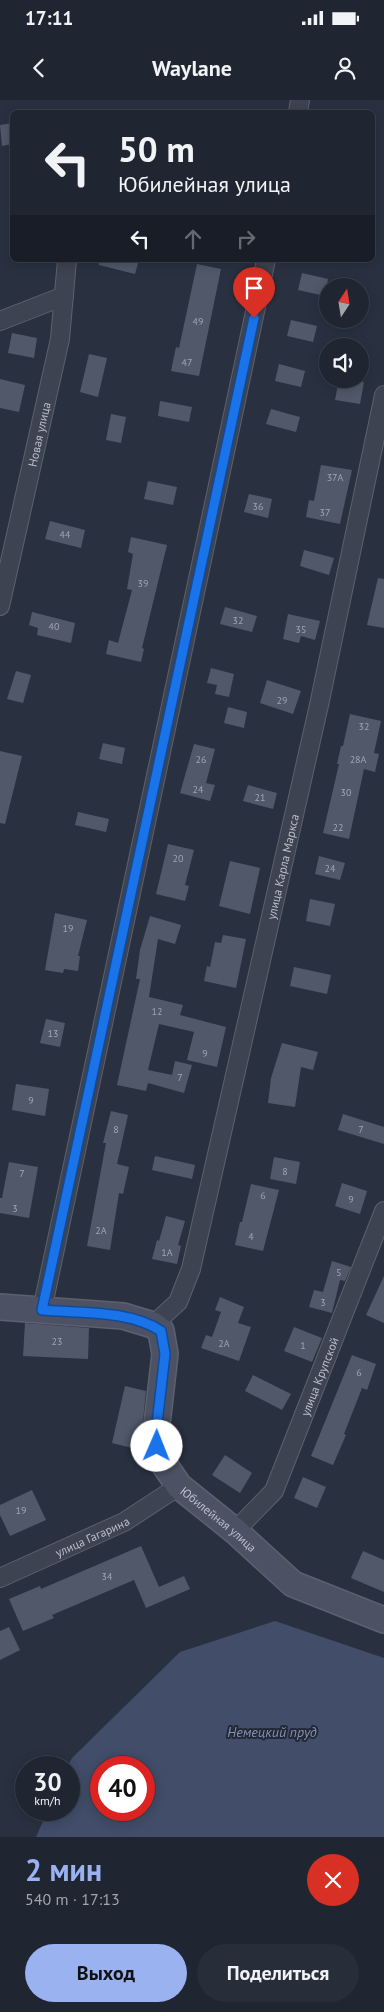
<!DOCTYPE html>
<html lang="ru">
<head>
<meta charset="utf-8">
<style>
  :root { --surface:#1f2531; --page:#272d39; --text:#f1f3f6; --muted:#a1a5ab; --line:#3c424d; --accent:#9ab2f0 }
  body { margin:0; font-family:"PT Sans",sans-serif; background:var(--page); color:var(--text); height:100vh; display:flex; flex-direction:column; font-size:19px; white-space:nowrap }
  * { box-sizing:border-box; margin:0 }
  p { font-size:16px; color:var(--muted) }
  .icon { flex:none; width:28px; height:28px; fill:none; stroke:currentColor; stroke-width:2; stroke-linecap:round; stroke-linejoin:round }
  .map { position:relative; height:1737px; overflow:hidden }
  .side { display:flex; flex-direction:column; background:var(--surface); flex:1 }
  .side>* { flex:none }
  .banner { position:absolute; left:10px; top:10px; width:365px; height:152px; border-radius:8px; box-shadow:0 2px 12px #0003,0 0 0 1px var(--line); background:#1f2531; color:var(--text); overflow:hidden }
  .needle { width:32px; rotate:12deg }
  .buttons { position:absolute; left:319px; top:178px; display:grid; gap:10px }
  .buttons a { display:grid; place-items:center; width:50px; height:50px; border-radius:50%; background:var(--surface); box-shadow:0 2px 12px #0003,0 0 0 1px var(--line); font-size:25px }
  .speed { position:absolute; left:15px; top:1656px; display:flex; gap:10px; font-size:25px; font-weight:700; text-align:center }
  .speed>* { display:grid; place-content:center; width:65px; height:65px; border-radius:50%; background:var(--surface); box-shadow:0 2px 12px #0003,0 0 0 1px var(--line); line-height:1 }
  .speed small { font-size:12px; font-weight:400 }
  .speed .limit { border:8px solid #d22; background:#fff; color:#111 }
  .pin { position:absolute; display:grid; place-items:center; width:42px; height:42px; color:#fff; margin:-51px -21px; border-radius:50% 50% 50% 0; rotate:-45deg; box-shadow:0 0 5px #0007 }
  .pin .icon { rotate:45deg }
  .me { position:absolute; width:55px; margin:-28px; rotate:1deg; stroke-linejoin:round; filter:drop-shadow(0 0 4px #0008) }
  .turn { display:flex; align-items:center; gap:18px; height:105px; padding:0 25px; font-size:22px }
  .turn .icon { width:65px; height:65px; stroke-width:2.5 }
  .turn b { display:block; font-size:35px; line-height:42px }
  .lanes { display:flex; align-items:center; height:48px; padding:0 25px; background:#0003; justify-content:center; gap:25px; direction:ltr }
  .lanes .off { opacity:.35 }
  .round { display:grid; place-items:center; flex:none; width:52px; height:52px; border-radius:26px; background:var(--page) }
  .headline { display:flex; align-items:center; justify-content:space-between; height:85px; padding:0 25px }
  h1 { font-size:30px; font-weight:600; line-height:38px; color:var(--accent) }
  .primary-button { display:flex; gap:10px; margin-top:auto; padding:10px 25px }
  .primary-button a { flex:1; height:58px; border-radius:30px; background:var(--accent); color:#111; font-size:20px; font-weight:600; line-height:58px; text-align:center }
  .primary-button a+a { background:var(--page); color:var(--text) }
  .status { display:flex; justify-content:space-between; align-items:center; height:35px; padding:0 25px; background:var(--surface); direction:ltr }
  .status svg { height:14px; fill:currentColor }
  header { display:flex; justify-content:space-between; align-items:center; height:65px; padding:0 25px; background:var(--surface); font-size:22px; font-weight:600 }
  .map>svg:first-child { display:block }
  .water { fill:#414d69; fill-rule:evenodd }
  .building { fill:#50586a }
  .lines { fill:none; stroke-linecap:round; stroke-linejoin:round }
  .street-casing { stroke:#5c616e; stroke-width:20 }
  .secondary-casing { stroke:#5c616e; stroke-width:28 }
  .street { stroke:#3e4351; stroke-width:18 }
  .secondary { stroke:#4c5264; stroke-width:25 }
  .route-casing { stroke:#114b97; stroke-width:12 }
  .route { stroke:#1a73e8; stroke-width:9 }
  .labels { text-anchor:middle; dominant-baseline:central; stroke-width:4; stroke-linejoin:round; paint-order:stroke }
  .number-label { font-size:10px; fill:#a0a5b3 }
  .street-label { font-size:12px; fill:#bbbfcb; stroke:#222837 }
  .water-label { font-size:14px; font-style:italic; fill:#8592b0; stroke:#222837 }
</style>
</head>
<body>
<div class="status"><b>17:11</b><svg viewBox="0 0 49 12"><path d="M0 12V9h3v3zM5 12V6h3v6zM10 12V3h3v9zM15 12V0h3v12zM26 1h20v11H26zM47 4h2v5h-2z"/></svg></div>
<header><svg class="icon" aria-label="back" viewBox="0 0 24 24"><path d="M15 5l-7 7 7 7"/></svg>Waylane<svg class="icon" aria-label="person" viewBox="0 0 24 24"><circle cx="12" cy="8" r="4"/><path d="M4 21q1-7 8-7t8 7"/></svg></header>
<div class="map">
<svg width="384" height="1737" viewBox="0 0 384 1737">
  <rect width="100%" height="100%" fill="#293141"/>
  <!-- water -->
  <path class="water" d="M275,1521L384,1558V1737H36L48,1710H69L67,1667L72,1658L180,1552ZM101,1668H144V1710H101Z"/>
  <!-- building -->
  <g class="building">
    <polygon points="12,23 12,44 2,46 0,25"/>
    <polygon points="99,160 139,160 135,174 99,165"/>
    <polygon points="197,164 221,169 199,276 171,271 176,247 179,248"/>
    <polygon points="302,173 328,179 325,196 298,190"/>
    <polygon points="291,220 317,226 313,242 287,236"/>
    <polygon points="12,233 37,238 34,258 8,253"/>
    <polygon points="89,254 107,258 98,297 80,292"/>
    <polygon points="279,264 305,271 301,287 275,281"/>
    <polygon points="0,279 25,285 19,312 0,308"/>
    <polygon points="339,279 364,282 360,304 335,300"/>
    <polygon points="160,301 192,307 189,322 158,316"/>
    <polygon points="271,309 300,317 296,332 266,324"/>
    <polygon points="111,314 126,317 121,343 106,340"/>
    <polygon points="321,365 352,370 340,424 306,417 309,400 314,401"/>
    <polygon points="148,381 177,387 173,405 144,399"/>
    <polygon points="249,394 272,399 268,418 244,412"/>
    <polygon points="50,421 85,430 81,448 45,439"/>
    <polygon points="131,437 167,445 142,548 144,549 141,562 106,554 109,540 118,543 132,490 127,489 133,454 128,452"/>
    <polygon points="304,450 334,458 329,475 300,466"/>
    <polygon points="378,478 384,479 384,528 367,525"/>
    <polygon points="225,507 257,516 252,532 220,524"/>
    <polygon points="32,512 75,523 71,543 37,535 38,528 29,525"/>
    <polygon points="288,514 320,521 315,540 301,536 299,543 283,539"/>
    <polygon points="211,568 234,574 229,597 215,594 217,585 207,583"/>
    <polygon points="16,571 31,575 23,603 7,599"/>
    <polygon points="267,580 301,591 293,614 260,603"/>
    <polygon points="228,607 247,612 244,628 224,623"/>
    <polygon points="350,614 381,621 374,653 379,654 375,672 364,669 349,739 323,733 339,664 337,664 341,646 343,646"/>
    <polygon points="103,643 125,648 122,664 99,659"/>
    <polygon points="194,644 215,649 206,683 215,685 210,701 180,693"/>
    <polygon points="0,651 22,656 5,724 0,723"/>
    <polygon points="248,685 277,693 273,709 243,701"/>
    <polygon points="78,712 109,719 106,732 75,725"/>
    <polygon points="168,744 194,750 185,785 189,786 185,801 156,794"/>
    <polygon points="319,756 345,763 340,780 315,774"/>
    <polygon points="230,761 260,768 250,814 219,806"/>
    <polygon points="310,799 335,804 330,826 306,821"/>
    <polygon points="55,813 87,820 78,856 80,856 78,871 64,869 63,873 45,870"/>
    <polygon points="150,816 181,825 175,844 158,839 149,897 183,905 180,915 226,927 217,967 187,960 194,932 159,924 148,970 172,975 175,961 192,965 184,993 148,983 146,991 117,985 140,879 136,879 140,850"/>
    <polygon points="223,835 246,839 236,888 204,881 207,866 210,867 215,842 221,843"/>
    <polygon points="294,867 331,875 327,894 290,886"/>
    <polygon points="46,919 65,923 60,947 40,943"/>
    <polygon points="282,943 318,952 313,970 301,967 295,1007 268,1003 271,978"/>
    <polygon points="16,984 49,989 45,1016 12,1010"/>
    <polygon points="111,1011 128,1015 117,1064 129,1067 123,1094 119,1093 110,1150 87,1146 106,1043 103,1043"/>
    <polygon points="343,1014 384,1027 384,1044 338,1030"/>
    <polygon points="155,1056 195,1065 192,1079 152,1070"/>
    <polygon points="274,1057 300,1062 296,1084 270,1079"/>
    <polygon points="9,1062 38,1067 29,1118 0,1113 0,1098 2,1098"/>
    <polygon points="342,1083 367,1091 360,1114 335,1106"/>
    <polygon points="251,1084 279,1090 263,1151 235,1145 240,1122 242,1122"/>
    <polygon points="166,1116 185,1121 178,1145 181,1146 177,1164 152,1159 157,1140 159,1141"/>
    <polygon points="332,1161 351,1167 345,1181 340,1180 332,1213 309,1207 314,1190 323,1192"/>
    <polygon points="384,1176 384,1223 366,1215"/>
    <polygon points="220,1197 244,1207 238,1223 251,1227 239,1261 201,1248 206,1235 212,1237 221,1212 215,1210"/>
    <polygon points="25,1223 89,1228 88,1259 23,1256"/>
    <polygon points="294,1227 322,1238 312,1262 284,1251"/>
    <polygon points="352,1255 376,1264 367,1290 362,1288 344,1334 346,1335 333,1365 311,1356"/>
    <polygon points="253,1275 291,1294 282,1310 245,1291"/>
    <polygon points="125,1286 146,1291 140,1350 112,1343"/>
    <polygon points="225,1355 252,1373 240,1393 212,1375"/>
    <polygon points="303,1377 326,1387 317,1408 294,1398"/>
    <polygon points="32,1390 46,1420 10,1436 0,1415 0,1405"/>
    <polygon points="141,1446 159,1487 184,1476 190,1489 146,1508 134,1480 52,1515 54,1518 23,1531 9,1499 40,1486 41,1489"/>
    <polygon points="363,1451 384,1460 384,1492 351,1478"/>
    <polygon points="9,1527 20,1550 0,1560 0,1531"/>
  </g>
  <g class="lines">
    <!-- street casing -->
    <g class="street-casing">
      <g id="street">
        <polyline points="298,12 300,0"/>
        <polyline points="0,221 64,196"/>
        <path id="s1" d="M0,506L60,239L67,160"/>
        <polyline points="42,1210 266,160"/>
        <path id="s2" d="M153,1225L178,1202L191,1169L319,605L384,295"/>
        <path id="s3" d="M235,1431L274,1391L384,1111"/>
        <path id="s4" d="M0,1478L124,1422L179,1386"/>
      </g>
    </g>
    <!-- secondary casing -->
    <g class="secondary-casing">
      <g id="secondary">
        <path id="s5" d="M0,1207L123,1216L153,1225L161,1231L165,1254L157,1324V1346L164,1364L179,1386L235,1431L293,1484L384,1520"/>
      </g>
    </g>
    <!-- street -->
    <use href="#street" class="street"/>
    <!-- secondary -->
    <use href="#secondary" class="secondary"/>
  </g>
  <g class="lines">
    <!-- route casing -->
    <g class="route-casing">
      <path id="route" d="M157,1346V1324L165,1254L161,1231C130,1210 78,1213 42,1210L254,218"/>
    </g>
    <!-- route -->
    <use href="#route" class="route"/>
  </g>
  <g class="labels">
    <!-- number labels -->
    <g class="number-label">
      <text x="198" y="221">49</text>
      <text x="187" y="262">47</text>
      <text x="335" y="377">37А</text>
      <text x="258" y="406">36</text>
      <text x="325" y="412">37</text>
      <text x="65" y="434">44</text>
      <text x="143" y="483">39</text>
      <text x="238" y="520">32</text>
      <text x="54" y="526">40</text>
      <text x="301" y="529">35</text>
      <text x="282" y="600">29</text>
      <text x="364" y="626">32</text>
      <text x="201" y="659">26</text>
      <text x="358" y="659">28А</text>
      <text x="198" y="689">24</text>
      <text x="346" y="692">30</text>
      <text x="260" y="697">21</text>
      <text x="338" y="727">22</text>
      <text x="178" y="758">20</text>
      <text x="330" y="768">24</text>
      <text x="68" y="828">19</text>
      <text x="157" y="911">12</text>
      <text x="53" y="933">13</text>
      <text x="205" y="953">9</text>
      <text x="180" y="977">7</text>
      <text x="31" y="1000">9</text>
      <text x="116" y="1029">8</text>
      <text x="361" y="1029">7</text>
      <text x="285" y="1071">8</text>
      <text x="22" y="1073">7</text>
      <text x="263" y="1095">6</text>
      <text x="351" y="1099">9</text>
      <text x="15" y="1108">3</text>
      <text x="101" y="1130">2А</text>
      <text x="251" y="1136">4</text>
      <text x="167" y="1152">1А</text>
      <text x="339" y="1172">5</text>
      <text x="323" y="1202">3</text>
      <text x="57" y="1241">23</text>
      <text x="224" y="1243">2А</text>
      <text x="303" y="1245">1</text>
      <text x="359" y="1272">6</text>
      <text x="21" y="1410">19</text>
      <text x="107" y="1476">34</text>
    </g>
    <!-- street labels -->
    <g class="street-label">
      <text stroke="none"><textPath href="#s1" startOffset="176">Новая улица</textPath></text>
      <text stroke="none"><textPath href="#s2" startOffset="482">улица Карла Маркса</textPath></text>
      <text stroke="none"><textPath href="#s3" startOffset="179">улица Крупской</textPath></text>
      <text stroke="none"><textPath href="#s5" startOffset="378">Юбилейная улица</textPath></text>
      <text stroke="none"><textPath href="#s4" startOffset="101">улица Гагарина</textPath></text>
    </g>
    <!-- water labels -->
    <g class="water-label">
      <text x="272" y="1632">Немецкий пруд</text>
    </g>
  </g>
</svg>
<div class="buttons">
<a><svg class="needle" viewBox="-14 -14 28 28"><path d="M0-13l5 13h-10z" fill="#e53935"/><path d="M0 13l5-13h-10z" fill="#a1a5ab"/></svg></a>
<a><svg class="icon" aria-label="sound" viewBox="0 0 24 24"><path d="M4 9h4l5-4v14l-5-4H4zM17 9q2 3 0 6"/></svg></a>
</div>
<div class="speed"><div>30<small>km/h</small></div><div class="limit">40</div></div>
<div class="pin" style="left:254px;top:218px;background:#d93025"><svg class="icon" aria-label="arrive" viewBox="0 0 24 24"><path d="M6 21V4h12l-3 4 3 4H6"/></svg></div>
<svg class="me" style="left:157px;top:1346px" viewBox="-20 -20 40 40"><circle r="19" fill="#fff"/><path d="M0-13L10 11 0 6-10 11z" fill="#1a73e8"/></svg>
<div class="banner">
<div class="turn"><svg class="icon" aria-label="left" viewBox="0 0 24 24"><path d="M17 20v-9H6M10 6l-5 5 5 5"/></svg><div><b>50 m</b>Юбилейная улица</div></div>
<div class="lanes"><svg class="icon" aria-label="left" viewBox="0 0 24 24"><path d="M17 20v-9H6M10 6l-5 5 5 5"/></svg><svg class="icon off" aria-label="ahead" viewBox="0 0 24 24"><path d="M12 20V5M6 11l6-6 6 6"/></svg><svg class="icon off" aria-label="right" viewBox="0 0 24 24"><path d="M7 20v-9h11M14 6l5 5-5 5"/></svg></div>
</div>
</div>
<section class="side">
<div class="headline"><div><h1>2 мин</h1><p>540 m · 17:13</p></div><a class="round" style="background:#d93025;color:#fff"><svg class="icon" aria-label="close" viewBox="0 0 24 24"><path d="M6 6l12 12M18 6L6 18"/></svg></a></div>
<div class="primary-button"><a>Выход</a><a>Поделиться</a></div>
</section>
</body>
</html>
